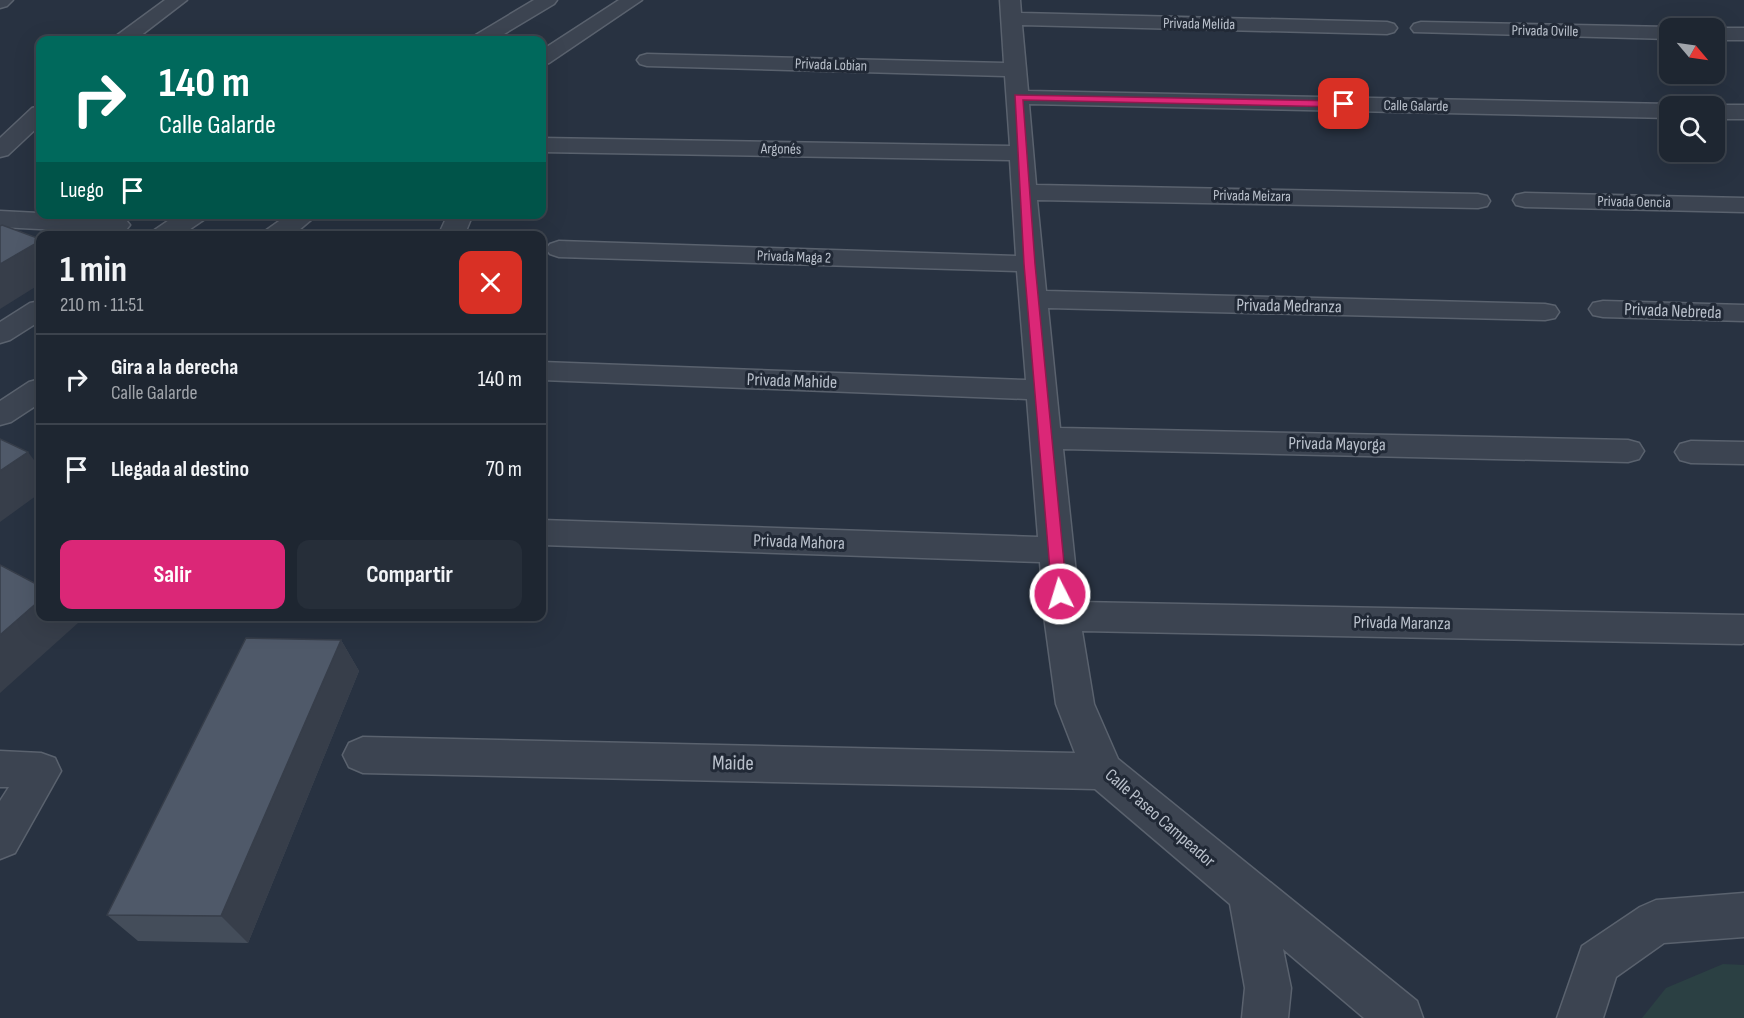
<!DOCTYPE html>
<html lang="es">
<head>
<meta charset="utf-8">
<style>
  :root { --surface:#1e2631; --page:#262e39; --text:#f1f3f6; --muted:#a1a5ab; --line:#3c434d; --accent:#db2777 }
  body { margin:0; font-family:"Sofia Sans Condensed",sans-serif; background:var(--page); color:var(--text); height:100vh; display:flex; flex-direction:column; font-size:22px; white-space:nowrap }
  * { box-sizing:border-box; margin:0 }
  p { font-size:20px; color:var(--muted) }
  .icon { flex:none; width:33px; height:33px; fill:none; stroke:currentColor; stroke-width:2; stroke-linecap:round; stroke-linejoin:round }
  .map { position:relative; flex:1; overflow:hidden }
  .sheet { position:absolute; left:36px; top:231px; width:510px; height:390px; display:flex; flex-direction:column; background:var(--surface); border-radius:12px; box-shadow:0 6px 24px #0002,0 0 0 2px var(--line) }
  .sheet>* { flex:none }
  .top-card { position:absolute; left:36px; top:36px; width:510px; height:183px; border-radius:12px; box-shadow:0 6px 24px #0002,0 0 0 2px var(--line); background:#00695c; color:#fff; overflow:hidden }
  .needle { width:39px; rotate:119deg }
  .buttons { position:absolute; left:1659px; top:18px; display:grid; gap:12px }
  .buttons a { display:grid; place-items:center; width:66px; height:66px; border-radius:12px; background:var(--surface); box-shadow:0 6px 24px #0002,0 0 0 2px var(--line); font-size:30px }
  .pin { position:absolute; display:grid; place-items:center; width:51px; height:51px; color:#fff; margin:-26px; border-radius:12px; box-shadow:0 3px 9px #0006 }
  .me { position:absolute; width:66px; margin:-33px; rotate:355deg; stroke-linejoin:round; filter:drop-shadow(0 0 4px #0008) }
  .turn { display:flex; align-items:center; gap:21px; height:126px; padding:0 24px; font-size:27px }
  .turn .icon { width:78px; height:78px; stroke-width:2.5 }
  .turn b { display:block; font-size:42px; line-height:51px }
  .then { display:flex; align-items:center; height:57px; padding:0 24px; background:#0003; gap:12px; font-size:22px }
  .round { display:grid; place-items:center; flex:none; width:63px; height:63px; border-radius:12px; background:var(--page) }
  .headline { display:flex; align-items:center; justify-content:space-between; height:102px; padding:0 24px }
  h1 { font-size:36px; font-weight:700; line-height:45px }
  .action { display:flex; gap:12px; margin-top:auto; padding:12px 24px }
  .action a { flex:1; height:69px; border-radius:12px; background:var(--accent); color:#fff; font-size:24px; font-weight:700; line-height:69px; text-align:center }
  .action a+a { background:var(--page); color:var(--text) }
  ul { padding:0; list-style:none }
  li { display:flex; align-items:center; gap:18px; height:90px; padding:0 24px; border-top:2px solid var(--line) }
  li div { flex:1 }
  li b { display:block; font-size:22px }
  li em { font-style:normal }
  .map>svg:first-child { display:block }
  .green { fill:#2b4043 }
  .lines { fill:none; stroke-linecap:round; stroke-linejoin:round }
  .minor-casing { stroke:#5a626e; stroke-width:3 }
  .minor { fill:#3c4451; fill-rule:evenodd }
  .wall { fill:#444d5a }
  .shaded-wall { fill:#373e4a }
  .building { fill:#4f5969; stroke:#373e4a; stroke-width:1.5 }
  .route { fill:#db2777; stroke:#8e194d; stroke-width:1.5 }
  .labels { text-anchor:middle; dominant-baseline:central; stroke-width:6; stroke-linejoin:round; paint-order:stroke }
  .far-street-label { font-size:15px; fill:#b9c0cb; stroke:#212936 }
  .street-label { font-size:18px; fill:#b9c0cb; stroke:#212936 }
  .near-street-label { font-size:21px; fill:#b9c0cb; stroke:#212936 }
</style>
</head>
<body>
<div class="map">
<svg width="1744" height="1018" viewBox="0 0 1744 1018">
  <rect width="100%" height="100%" fill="#283241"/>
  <!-- green -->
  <polygon class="green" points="1723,964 1744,965 1744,1018 1642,1018 1666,988"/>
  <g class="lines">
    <!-- minor casing -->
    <g class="minor-casing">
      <g id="minor">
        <polygon points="0,0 13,0 7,6 0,8"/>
        <polygon points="165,0 187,0 135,40 113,40 116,36"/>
        <polygon points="534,0 557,0 554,4 494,40 471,40 474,36"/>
        <polygon points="619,0 642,0 549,63 542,65 542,50"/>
        <polygon points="1000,0 1020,0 1021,13 1387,22 1394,24 1397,28 1394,32 1387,34 1022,25 1028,91 1670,104 1678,106 1670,106 1670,118 1029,104 1036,185 1478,194 1487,196 1490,201 1487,206 1478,208 1037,200 1046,291 1545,304 1555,306 1559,312 1555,318 1545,320 1048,308 1060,428 1628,440 1639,443 1644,451 1639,459 1628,462 1063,449 1079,602 1744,615 1744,643 1742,644 1082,631 1094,704 1118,759 1417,1001 1423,1018 1364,1018 1283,949 1291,988 1288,1018 1242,1018 1245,988 1230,904 1095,789 363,773 349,767 343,755 349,743 363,737 1075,753 1056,704 1044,616 1040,562 542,545 542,520 1038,537 1027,399 542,380 542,362 1026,380 1017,271 559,257 550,254 546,249 550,244 559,241 1016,256 1010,160 542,152 542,138 1010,146 1005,76 647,66 640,64 637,60 640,56 647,54 1004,63"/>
        <polygon points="1421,22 1670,27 1676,28 1670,28 1670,39 1414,32 1411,28 1414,24"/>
        <polygon points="1712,28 1744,28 1744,40 1714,40 1714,28"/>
        <polygon points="1714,105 1744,105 1744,119 1714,119 1714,106 1709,106"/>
        <polygon points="40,106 40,125 8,155 0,157 0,138 32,108"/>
        <polygon points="1525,193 1744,198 1744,212 1525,207 1516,205 1513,200 1516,195"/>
        <polygon points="0,211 117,217 126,220 130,225 126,230 117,233 0,227"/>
        <polygon points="178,214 208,214 205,219 180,236 150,236 153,231"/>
        <polygon points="289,214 318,214 292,236 262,236 265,231"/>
        <polygon points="448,214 473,214 464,236 438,236"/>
        <polygon points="40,301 40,321 10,340 0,343 0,322 30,303"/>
        <polygon points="1603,301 1744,305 1744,321 1603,317 1593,315 1589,309 1593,303"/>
        <polygon points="40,379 40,403 11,422 0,425 0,401 29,382"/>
        <polygon points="1691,441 1744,442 1744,464 1691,463 1680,460 1675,452 1680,444"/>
        <polygon points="0,751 41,753 55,758 61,771 15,853 0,859 0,801 9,787 0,787"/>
        <polygon points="1744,893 1744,937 1664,943 1616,977 1603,1018 1557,1018 1582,946 1640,907 1656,900"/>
      </g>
    </g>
    <!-- minor -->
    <use href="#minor" class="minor"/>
  </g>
  <!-- wall -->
  <polygon class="wall" points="341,640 359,671 248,943 138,941 107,915"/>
  <!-- shaded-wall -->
  <g class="shaded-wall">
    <polygon points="40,241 40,284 0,309 0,264"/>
    <polygon points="28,452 40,468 40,493 0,522 0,471"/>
    <polygon points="40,600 40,616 72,616 78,623 0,693 0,635"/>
    <polygon points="341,640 359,671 248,943 221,916"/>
  </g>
  <!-- building -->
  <g class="building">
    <polygon points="2,225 40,239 40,241 0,264 0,226"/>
    <polygon points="0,439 28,452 0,471"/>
    <polygon points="0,565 40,586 40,600 0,635"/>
    <polygon points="246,638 341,640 221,916 107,915"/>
  </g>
  <!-- route -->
  <polygon class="route" points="1015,95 1344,101 1349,104 1344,107 1023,100 1035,264 1067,594 1065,598 1055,598 1052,594 1024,264"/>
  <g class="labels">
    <!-- far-street labels -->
    <g class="far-street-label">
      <text transform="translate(1199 24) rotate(1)">Privada Melida</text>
      <text transform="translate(1545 31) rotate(1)">Privada Oville</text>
      <text transform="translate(831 65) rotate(2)">Privada Lobian</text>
      <text transform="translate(1416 106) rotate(1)">Calle Galarde</text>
      <text transform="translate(781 149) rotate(1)">Argonés</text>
      <text transform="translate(1252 196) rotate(1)">Privada Meizara</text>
      <text transform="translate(1634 202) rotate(1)">Privada Oencia</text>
      <text transform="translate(794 257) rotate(2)">Privada Maga 2</text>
    </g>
    <!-- street labels -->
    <g class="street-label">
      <text transform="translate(1289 306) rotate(1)">Privada Medranza</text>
      <text transform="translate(1673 311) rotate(2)">Privada Nebreda</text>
      <text transform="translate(792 381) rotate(2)">Privada Mahide</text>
      <text transform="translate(1337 444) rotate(1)">Privada Mayorga</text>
      <text transform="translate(799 542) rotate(2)">Privada Mahora</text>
      <text transform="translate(1402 623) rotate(1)">Privada Maranza</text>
      <text transform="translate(1160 818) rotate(41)">Calle Paseo Campeador</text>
    </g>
    <!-- near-street labels -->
    <g class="near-street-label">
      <text transform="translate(733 763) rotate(1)">Maide</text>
    </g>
  </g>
</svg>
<div class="buttons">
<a><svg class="needle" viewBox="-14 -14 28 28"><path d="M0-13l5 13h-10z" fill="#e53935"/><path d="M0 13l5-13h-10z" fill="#a1a5ab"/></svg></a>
<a><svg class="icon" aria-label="search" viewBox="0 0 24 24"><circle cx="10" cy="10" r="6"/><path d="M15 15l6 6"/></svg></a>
</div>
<div class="pin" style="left:1344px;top:104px;background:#d93025"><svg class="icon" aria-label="arrive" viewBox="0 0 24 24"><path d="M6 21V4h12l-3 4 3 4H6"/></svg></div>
<svg class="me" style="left:1060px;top:594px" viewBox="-20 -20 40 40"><circle r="17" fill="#db2777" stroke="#fff" stroke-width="3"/><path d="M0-11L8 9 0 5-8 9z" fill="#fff"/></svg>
<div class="top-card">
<div class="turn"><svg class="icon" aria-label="right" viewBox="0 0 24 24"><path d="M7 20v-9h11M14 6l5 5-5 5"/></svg><div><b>140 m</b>Calle Galarde</div></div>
<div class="then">Luego<svg class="icon" aria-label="arrive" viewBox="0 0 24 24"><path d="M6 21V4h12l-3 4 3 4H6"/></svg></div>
</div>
<section class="sheet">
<div class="headline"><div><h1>1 min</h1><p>210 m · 11:51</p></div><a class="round" style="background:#d93025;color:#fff"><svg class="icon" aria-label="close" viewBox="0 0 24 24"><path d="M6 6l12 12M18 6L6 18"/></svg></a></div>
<ul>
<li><svg class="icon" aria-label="right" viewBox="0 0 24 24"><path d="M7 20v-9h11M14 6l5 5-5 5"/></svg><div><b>Gira a la derecha</b><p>Calle Galarde</p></div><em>140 m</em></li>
<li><svg class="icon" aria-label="arrive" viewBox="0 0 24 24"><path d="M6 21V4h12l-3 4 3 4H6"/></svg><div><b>Llegada al destino</b></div><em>70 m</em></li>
</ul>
<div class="action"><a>Salir</a><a>Compartir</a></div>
</section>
</div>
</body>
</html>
